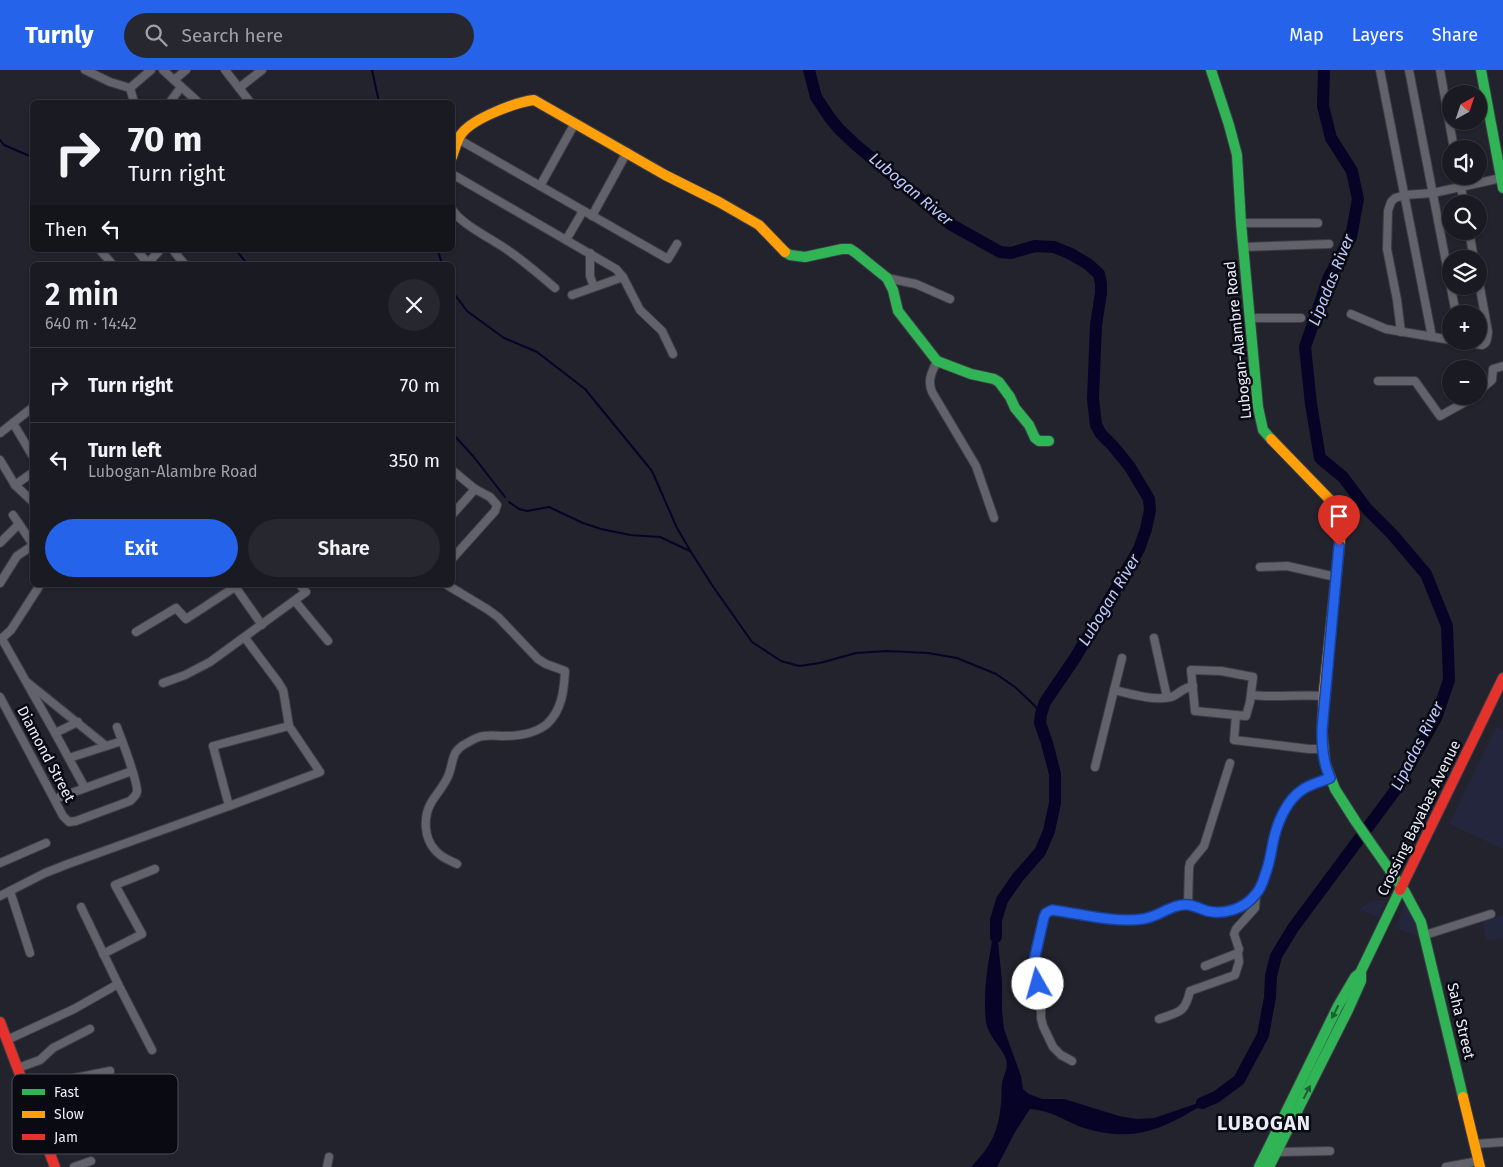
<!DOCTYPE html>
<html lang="en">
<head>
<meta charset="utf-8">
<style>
  :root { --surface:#1a1a22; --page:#27272f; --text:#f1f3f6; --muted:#9fa1a5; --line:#383840; --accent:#2563eb }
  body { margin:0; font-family:"Fira Sans",sans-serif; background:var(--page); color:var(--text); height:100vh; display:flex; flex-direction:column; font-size:19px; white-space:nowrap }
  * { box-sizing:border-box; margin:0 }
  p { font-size:16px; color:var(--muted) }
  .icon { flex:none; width:28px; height:28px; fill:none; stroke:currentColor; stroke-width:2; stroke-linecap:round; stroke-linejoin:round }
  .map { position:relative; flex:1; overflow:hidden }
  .sheet { position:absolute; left:30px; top:192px; width:425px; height:325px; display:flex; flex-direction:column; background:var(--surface); border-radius:8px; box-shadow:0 1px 4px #0004,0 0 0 1px var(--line) }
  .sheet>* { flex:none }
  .hud { position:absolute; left:30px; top:30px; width:425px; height:152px; border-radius:8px; box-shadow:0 1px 4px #0004,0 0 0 1px var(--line); background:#1a1a22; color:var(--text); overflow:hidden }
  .needle { width:32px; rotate:40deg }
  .buttons { position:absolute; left:1442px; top:15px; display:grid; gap:10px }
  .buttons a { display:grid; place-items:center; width:45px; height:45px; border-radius:50%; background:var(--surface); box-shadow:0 1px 4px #0004,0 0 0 1px var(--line); font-size:25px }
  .pin { position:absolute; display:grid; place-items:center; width:42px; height:42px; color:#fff; margin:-51px -21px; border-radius:50% 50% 50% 0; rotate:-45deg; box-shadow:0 0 5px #0007 }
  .pin .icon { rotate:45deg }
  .me { position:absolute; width:55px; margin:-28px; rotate:353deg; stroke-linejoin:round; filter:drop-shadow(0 0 4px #0008) }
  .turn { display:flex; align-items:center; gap:18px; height:105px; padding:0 15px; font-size:22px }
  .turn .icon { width:65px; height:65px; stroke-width:2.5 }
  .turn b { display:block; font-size:35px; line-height:42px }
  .then { display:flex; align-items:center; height:48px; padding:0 15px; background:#0003; gap:10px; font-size:19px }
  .round { display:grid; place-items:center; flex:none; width:52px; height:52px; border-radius:26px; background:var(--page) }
  .summary { display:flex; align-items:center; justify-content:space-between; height:85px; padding:0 15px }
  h1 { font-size:30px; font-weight:600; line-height:38px }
  .action { display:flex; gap:10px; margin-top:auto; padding:10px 15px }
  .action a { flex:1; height:58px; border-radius:30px; background:var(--accent); color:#fff; font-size:20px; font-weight:600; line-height:58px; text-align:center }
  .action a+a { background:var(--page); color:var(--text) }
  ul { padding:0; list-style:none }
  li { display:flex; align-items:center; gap:15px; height:75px; padding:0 15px; border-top:1px solid var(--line) }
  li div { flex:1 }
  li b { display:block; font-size:19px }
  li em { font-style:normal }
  header { display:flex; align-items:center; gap:30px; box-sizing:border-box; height:70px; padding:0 25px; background:var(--accent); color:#fff }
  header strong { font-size:24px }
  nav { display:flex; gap:28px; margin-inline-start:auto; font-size:18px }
  .search { width:350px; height:45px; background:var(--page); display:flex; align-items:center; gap:12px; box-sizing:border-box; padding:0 18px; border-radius:28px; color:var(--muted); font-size:19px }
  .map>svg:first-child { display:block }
  .built { fill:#24263d }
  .water { fill:#070327 }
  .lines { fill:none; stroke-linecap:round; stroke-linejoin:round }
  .stream { stroke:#070327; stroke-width:2 }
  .river { stroke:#070327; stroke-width:12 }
  .street-casing { stroke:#3c3d46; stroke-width:10 }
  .fast-casing { stroke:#3c3d46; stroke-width:12 }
  .slow-casing { stroke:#3c3d46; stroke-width:12 }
  .jam-casing { stroke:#3c3d46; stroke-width:12 }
  .street { stroke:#61626a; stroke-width:8 }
  .fast { stroke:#30b455; stroke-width:10 }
  .slow { stroke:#ff9f0a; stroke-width:10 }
  .jam { stroke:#e5322d; stroke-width:10 }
  .oneway { fill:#1c5f34 }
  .route-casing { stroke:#184099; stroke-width:12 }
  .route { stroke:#2563eb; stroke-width:9 }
  .labels { text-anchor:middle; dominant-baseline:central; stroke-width:5; stroke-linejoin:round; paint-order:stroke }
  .street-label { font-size:15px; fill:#e9ecf9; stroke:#090a12 }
  .water-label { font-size:16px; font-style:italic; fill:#bec8ff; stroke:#090a12 }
  .district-label { font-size:20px; font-weight:bold; letter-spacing:1px; fill:#e9ecf9; stroke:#090a12 }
  .key { fill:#090a12; stroke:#4c4e57; stroke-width:1 }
  .key-label { font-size:14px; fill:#e9ecf9 }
</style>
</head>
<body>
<header>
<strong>Turnly</strong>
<div class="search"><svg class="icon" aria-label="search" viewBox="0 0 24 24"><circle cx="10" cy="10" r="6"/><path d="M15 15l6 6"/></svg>Search here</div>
<nav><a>Map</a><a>Layers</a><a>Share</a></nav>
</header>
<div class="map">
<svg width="1503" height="1097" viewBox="0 0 1503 1097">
  <rect width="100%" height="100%" fill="#22232d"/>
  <!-- built -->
  <g class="built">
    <polygon points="1496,656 1503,660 1503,779 1449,754"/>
    <polygon points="1378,830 1385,831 1378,847 1359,840 1367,833"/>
    <polygon points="1406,831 1422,864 1417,866 1395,858"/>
    <polygon points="1503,845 1503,868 1486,871 1482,850"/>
  </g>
  <!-- water -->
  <path class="water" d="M996,850L1002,912V941L1004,959L1021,1006L1023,1019L1029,1024L1042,1029H1064L1119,1046L1137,1049L1154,1048L1216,1027C1168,1055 1142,1075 1084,1058C1064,1051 1054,1041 1030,1039L1015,1062L997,1097H971C991,1076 998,1063 1001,1034C1002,1027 1001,1021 1002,1014C1003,1005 1009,999 1006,989C1001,976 988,966 986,952C982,917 990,884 996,850Z"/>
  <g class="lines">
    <!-- stream -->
    <g class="stream">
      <polyline points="372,0 379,32"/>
      <polyline points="0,70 4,75 32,87"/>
      <polyline points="236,180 248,195"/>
      <polyline points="438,180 442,195"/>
      <polyline points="452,221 467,241 504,268 537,282 585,319 652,401 677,458 691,482 712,515 752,572 781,591 799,596 820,593 856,583 887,581 928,583 957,588 996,604 1015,617 1035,636 1041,644"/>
      <polyline points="452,363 473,386 505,427"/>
      <polyline points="509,432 519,439 527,441 549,437 583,453 601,459 630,465 660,467 690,481"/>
    </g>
    <!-- river -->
    <g class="river">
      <polyline points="809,0 816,27 830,48 839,59 856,75 950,154 1000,182 1011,183 1035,176 1054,177 1071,184 1088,194 1099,204 1101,214 1101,223 1096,255 1093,329 1096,355 1101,364 1113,376 1130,397 1149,429 1150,440 1146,459 1139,479 1075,588 1045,632 1041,644 1040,653 1047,673 1055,704 1055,733 1049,761 1040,782 1018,807 1002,830 996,850 996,867"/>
      <polyline points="1202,1033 1216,1027 1239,1010 1263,965 1270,927 1271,906 1276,886 1293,858 1394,722 1436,648 1449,610 1447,556 1426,504 1392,464 1367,439 1343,407 1320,388 1311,334 1305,277 1329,207 1351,167 1358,129 1352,101 1331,68 1323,36 1324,0"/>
    </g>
    <!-- street casing -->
    <g class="street-casing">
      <g id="street">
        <polyline points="85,0 110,12 130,18"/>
        <polyline points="163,0 198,32"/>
        <polyline points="225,0 250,32"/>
        <polyline points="1380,0 1432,267"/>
        <polyline points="1409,0 1456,244"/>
        <polyline points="1440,0 1454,79"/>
        <polyline points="174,10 186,0"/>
        <polyline points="130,18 151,0"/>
        <polyline points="130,18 134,32"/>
        <polyline points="239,18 262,0"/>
        <polyline points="170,32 181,17"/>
        <polyline points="458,69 668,189 677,174"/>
        <polyline points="452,104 616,199 623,207 640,240 662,261 673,284"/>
        <polyline points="1459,106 1464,134"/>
        <polyline points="540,116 575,53"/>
        <path d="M452,139C460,154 494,170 509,181C525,192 540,205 555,218"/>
        <polyline points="592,146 627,82"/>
        <polyline points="1241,153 1318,153"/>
        <polyline points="1469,161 1474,189"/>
        <polyline points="566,170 583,141"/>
        <polyline points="1244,177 1329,174"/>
        <polyline points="100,180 113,195"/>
        <polyline points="137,180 149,195"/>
        <polyline points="173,180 185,195"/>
        <polyline points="590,183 590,206 594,217"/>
        <polyline points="146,195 160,180"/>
        <polyline points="887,208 916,214 950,229"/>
        <polyline points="572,225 623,207"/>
        <polyline points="1351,244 1386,259 1451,270"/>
        <polyline points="1250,248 1301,248"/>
        <polyline points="1401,262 1397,230 1387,179 1388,141 1391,132 1395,128 1405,125 1433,123 1501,108"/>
        <path d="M1459,271L1482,275C1488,273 1487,267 1488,262L1479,212"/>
        <path d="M937,291C932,302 927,310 932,322L976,396L994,448"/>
        <polyline points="1378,311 1415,311 1440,346 1476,326"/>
        <polyline points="1479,321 1492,310 1493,299 1503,296"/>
        <polyline points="13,353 32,385"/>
        <polyline points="0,363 32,338"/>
        <polyline points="0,390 15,415 32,431"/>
        <polyline points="452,400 475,419 490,427 497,435 495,441 452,489"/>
        <polyline points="15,415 32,403"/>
        <polyline points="13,445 32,473"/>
        <polyline points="452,445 475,419"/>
        <polyline points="0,473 19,454"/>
        <polyline points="1260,497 1287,496 1336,507"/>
        <polyline points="0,513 17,486 32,476"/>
        <polyline points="234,515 262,555"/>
        <path d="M447,515L487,539L498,547L538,589L546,594L565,601C564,620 562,640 547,654C536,663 518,666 504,666C497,666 491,665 484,666C479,666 472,670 467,673C451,681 454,690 449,704C445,715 436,724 431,733C423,747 424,768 435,780C440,787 449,790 457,794"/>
        <polyline points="295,531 328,571"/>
        <polyline points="136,562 176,538 186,549 235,517"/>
        <polyline points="1154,568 1167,627"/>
        <polyline points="2,569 55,663 85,718"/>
        <polyline points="0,570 11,560 40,515"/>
        <polygon points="1191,600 1221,601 1253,607 1250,632 1246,646 1195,641"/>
        <polyline points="28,613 106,676"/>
        <polyline points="163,613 185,605 210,592 306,522 300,515"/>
        <path d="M1114,620C1131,624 1153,631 1171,627C1178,625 1182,618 1193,616"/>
        <path d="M1252,625C1276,628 1300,624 1324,626"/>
        <path d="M0,627L63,746L69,752L76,751L130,731C133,728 136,726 137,722C138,710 121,669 117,657"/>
        <polyline points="1236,645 1234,670 1309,679 1322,679"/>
        <polyline points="55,663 78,652"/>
        <polyline points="69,688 122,671"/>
        <polyline points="1095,697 1122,588"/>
        <polyline points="55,729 132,701"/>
        <polyline points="229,736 213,676 289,656"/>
        <polyline points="0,793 46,773"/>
        <polyline points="10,821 30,883"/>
        <polyline points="0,826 45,803 68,794 229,736 320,702 289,656 285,631 283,620 278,612 245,568"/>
        <polyline points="1188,835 1189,798 1190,793 1204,776 1230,693"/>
        <polyline points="81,837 118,914 152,980"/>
        <polyline points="1425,865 1491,844"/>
        <polyline points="103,884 142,864 115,815 155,799"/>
        <polyline points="1205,896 1238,883 1239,879 1234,864 1236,859 1255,838 1256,825"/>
        <path d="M1159,949C1179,942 1185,943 1190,921L1235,905L1239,892L1238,883"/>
        <polyline points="7,970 74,939 118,914"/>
        <path d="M1072,991L1061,985L1053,977L1043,956L1041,948V937L1038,914L1034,897L1044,847L1049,841L1052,840C1082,844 1113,853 1143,849C1159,847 1168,837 1185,835C1193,835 1200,839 1207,841C1224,845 1244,839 1255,825C1260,820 1262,812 1265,805C1270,793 1271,781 1274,768C1277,751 1287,730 1302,720C1310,715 1321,712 1330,708"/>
        <polyline points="18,998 40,990 53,978 90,959"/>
        <polyline points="25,1018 110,1001"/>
        <polyline points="1475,1074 1503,1072"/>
        <polyline points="1277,1082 1330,1081"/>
        <polyline points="74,1097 91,1091"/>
        <polyline points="327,1097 329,1087"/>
        <polyline points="1446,1097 1479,1091"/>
      </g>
    </g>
    <!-- fast casing -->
    <g class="fast-casing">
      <g id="fast">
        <polyline points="1211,0 1229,55 1237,85 1241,153 1258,337 1263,360 1271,369"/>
        <polyline points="1481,0 1503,118"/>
        <polyline points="785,182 790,185 805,187 842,179 850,179 856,183 887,208 893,220 898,241 937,291 971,304 994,309 999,312 1010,327 1015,338 1029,355 1035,368 1039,371 1049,371"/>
        <polyline points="1322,661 1325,693 1335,719 1356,752 1405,822 1421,852 1463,1027"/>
        <polyline points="1259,1097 1338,936 1355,907 1360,903"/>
        <polyline points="1269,1097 1348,940 1361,911 1361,901 1400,820"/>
      </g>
    </g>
    <!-- slow casing -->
    <g class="slow-casing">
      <g id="slow">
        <path d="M452,87C455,79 457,68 463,62C475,48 516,32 534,30L665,105L719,132L759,155L785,182"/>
        <polyline points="1271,369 1333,433 1338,446 1341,460 1324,621 1322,661"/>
        <polyline points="1463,1027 1480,1097"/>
      </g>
    </g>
    <!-- jam casing -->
    <g class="jam-casing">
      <g id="jam">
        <polyline points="1400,820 1503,608"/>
        <polyline points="0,952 55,1097"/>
      </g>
    </g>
    <!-- street -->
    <use href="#street" class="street"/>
    <!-- fast -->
    <use href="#fast" class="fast"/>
    <!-- slow -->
    <use href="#slow" class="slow"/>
    <!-- jam -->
    <use href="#jam" class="jam"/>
  </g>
  <!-- one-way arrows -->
  <defs><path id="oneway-solid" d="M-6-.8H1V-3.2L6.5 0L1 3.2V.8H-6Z" transform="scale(1.25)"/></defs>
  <g class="oneway">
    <use href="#oneway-solid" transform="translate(1335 942) rotate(117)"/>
    <use href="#oneway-solid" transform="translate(1307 1022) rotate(-63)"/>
  </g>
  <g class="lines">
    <!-- route casing -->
    <g class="route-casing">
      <path id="route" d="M1038,914L1034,897L1035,886L1044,847L1046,843L1052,840C1082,844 1113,853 1143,849C1159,847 1172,833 1189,835C1195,836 1201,839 1207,841C1224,845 1244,839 1255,825C1260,820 1263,812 1265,805C1270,793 1271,781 1274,768C1278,751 1287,730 1302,720C1310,714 1320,712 1330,708C1323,692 1322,677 1322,660L1339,476"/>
    </g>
    <!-- route -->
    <use href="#route" class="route"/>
  </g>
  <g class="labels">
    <!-- street labels -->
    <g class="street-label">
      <text transform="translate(1238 270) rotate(-96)">Lubogan-Alambre Road</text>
      <text transform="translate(46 684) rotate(62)">Diamond Street</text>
      <text transform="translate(1419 748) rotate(-64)">Crossing Bayabas Avenue</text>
      <text transform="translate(1461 951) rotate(77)">Saha Street</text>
    </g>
    <!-- water labels -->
    <g class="water-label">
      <text transform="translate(911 119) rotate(40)">Lubogan River</text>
      <text transform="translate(1331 210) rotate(-68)">Lipadas River</text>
      <text transform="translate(1109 530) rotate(-59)">Lubogan River</text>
      <text transform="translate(1417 676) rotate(-63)">Lipadas River</text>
    </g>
    <!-- district labels -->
    <g class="district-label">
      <text x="1264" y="1053">LUBOGAN</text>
    </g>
  </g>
  <!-- legend -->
  <rect x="12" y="1004" width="166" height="80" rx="8" class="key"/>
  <rect x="22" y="1019" width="23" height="6" fill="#30b455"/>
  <rect x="22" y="1041" width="23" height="7" fill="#ff9f0a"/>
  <rect x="22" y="1064" width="23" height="6" fill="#e5322d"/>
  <g class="key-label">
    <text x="54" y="1027">Fast</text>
    <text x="54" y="1049">Slow</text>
    <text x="54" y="1072">Jam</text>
  </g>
</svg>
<div class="buttons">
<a><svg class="needle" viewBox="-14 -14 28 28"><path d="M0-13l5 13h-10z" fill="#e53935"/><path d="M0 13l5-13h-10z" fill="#9fa1a5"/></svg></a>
<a><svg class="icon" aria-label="sound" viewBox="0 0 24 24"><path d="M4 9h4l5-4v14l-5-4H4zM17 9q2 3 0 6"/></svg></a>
<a><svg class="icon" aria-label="search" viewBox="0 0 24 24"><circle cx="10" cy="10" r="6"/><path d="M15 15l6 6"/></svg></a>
<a><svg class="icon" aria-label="layers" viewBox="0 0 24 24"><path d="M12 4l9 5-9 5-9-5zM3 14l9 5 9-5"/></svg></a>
<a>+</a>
<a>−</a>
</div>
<div class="pin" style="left:1339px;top:476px;background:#d93025"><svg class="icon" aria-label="arrive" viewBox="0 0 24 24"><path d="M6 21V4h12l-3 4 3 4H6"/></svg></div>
<svg class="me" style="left:1038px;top:914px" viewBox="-20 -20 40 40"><circle r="19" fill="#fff"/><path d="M0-13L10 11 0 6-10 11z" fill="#2563eb"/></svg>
<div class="hud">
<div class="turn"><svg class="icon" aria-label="right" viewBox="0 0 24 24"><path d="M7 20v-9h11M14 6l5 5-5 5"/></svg><div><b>70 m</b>Turn right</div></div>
<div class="then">Then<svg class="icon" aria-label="left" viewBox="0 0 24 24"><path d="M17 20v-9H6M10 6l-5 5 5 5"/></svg></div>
</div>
<section class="sheet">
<div class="summary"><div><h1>2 min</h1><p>640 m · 14:42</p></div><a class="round"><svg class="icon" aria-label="close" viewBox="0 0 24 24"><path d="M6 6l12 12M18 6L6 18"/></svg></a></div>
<ul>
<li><svg class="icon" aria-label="right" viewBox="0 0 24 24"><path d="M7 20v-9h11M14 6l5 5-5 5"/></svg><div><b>Turn right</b></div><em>70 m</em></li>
<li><svg class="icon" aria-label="left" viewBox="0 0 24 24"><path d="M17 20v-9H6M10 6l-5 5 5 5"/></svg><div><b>Turn left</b><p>Lubogan-Alambre Road</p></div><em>350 m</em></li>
</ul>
<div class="action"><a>Exit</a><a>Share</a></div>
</section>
</div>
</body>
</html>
